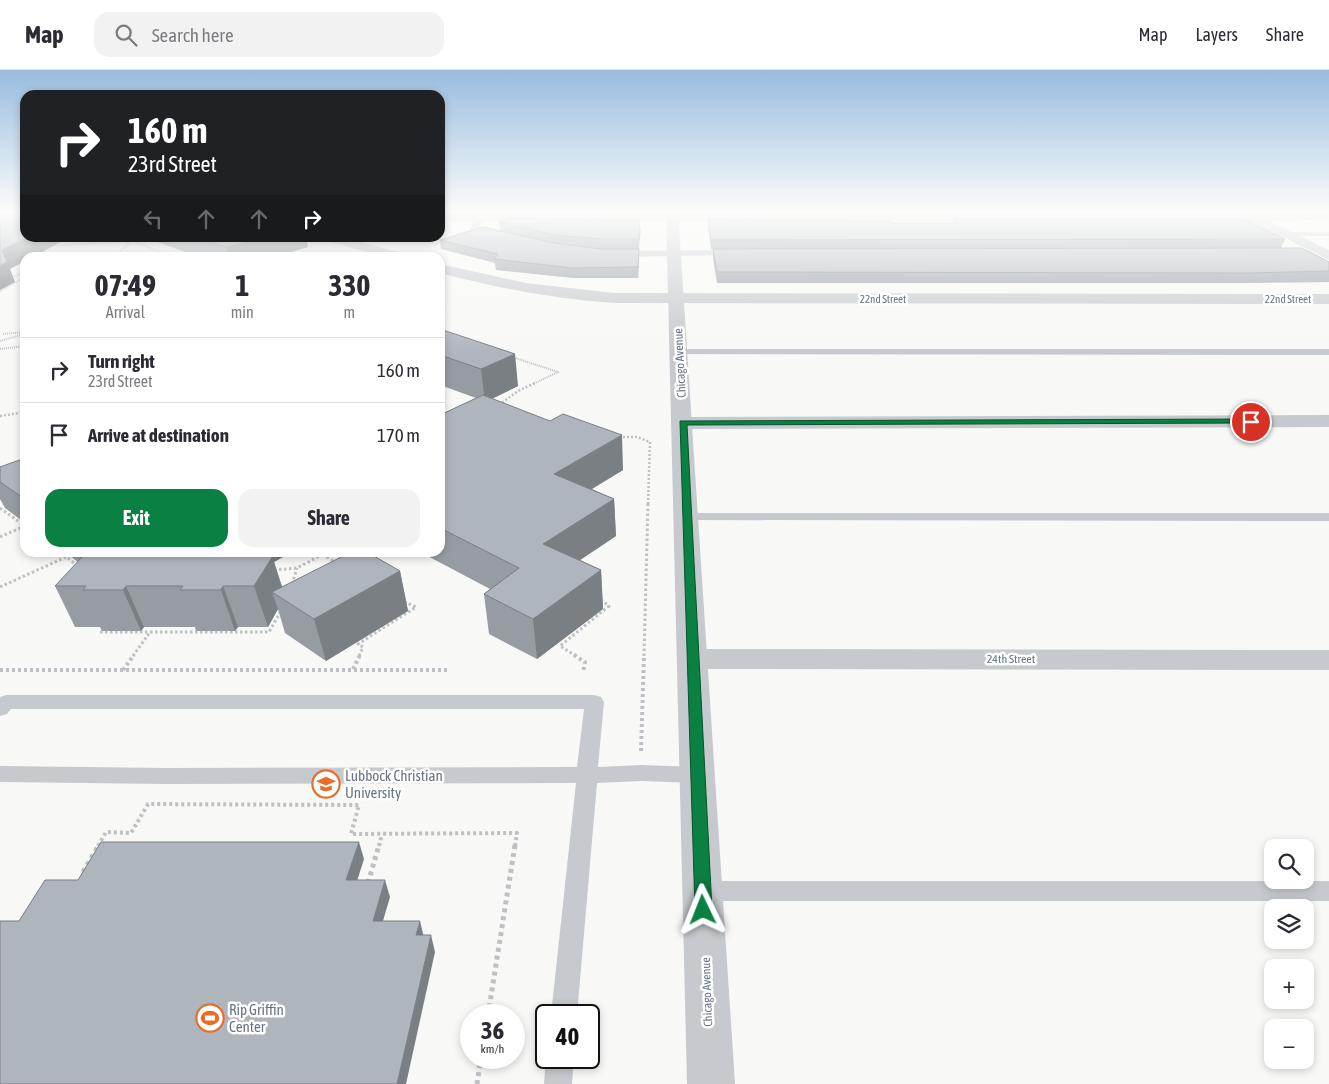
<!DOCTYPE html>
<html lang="en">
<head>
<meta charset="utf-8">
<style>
  :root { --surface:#fff; --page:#f2f2f3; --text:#2b2b33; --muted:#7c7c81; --line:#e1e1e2; --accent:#0b8043 }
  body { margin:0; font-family:"Asap Condensed",sans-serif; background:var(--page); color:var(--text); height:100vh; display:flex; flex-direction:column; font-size:19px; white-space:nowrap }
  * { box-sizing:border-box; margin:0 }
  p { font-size:16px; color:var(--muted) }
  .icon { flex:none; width:28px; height:28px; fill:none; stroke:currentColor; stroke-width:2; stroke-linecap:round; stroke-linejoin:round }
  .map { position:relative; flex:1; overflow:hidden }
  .side { position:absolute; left:20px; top:182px; width:425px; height:305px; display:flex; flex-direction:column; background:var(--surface); border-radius:15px; box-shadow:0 2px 8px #0003 }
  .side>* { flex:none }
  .hud { position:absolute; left:20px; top:20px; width:425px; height:152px; border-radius:15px; box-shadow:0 2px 8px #0003; background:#202124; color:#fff; overflow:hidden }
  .fabs { position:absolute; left:1264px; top:769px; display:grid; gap:10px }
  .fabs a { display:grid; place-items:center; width:50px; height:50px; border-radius:10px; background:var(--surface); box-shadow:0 2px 8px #0003; font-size:25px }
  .speed { position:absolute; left:460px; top:934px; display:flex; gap:10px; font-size:25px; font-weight:700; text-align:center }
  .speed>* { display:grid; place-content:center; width:65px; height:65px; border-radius:50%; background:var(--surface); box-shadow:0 2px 8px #0003; line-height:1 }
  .speed small { font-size:12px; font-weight:400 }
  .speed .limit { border:2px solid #111; border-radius:8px; background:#fff; color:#111 }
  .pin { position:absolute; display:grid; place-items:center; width:42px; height:42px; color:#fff; margin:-21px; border:2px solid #fff; border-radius:50%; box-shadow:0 1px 5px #0007 }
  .me { position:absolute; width:55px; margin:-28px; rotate:358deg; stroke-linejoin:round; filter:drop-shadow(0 0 4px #0008) }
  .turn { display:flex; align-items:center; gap:18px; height:105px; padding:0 25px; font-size:22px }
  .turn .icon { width:65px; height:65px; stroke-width:2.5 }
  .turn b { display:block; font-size:35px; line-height:42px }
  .lanes { display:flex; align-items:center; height:48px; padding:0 25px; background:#0003; justify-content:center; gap:25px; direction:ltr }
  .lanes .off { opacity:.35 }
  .eta { display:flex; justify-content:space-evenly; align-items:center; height:85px; text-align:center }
  .eta b { font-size:30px; font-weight:700; line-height:35px }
  .action { display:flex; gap:10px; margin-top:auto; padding:10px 25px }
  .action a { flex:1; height:58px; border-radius:15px; background:var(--accent); color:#fff; font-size:20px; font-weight:700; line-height:58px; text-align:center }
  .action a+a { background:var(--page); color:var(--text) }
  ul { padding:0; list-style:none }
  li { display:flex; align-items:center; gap:15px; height:65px; padding:0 25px; border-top:1px solid var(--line) }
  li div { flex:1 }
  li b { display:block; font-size:19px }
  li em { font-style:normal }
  header { display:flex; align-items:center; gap:30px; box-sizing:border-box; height:70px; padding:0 25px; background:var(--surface); border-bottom:1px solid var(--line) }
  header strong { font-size:24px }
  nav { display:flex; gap:28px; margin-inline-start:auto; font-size:18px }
  .search { width:350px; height:45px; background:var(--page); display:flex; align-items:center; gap:12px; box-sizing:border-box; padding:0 18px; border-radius:15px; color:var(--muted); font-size:19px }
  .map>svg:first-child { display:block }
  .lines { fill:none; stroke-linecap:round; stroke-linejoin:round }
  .path-far4 { stroke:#bec0c3; stroke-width:2; stroke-dasharray:1 1; stroke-linecap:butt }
  .path-far3 { stroke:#bec0c3; stroke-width:2.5; stroke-dasharray:2 2; stroke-linecap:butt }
  .path-far2 { stroke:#bec0c3; stroke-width:3; stroke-dasharray:2.5 2.5; stroke-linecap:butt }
  .path-far1 { stroke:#bec0c3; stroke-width:4; stroke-dasharray:3 3; stroke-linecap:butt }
  .path { stroke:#bec0c3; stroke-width:5; stroke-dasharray:4 4; stroke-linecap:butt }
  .service { fill:#c6c9cd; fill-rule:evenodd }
  .minor { fill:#c6c9cd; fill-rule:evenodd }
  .tertiary { fill:#c6c9cd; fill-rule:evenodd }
  .wall { fill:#969ca2 }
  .shaded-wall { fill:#7a7f84 }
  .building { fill:#afb5bc; stroke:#7a7f84 }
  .route { fill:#0b8043; stroke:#07532c }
  .labels { text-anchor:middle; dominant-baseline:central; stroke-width:5; stroke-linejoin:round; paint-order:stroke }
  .far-street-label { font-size:11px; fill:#677587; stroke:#fff }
  .street-label { font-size:12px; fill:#677587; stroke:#fff }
  .near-poi-label { font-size:15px; fill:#677587; stroke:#fff; text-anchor:start }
</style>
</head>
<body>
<header>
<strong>Map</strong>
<div class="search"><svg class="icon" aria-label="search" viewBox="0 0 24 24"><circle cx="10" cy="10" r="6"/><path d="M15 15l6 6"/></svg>Search here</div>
<nav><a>Map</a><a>Layers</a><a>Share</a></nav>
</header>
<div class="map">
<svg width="1329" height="1014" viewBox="0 0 1329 1014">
  <rect width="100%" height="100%" fill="#f8f8f6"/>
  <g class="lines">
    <!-- path-far4 -->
    <g class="path-far4">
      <polygon points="132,170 138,171 126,172"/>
      <polyline points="137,170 152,169"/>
      <polyline points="136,172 174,188"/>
      <polyline points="50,176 127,171"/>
      <polyline points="120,181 130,173"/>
      <polyline points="279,185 287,188"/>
      <polyline points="18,192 25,192"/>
      <polyline points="10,208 25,202"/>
      <polyline points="0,221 22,209"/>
      <polyline points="3,264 25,262"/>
      <polyline points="0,271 25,264"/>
      <polyline points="0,279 25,276"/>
      <polyline points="512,287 558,302 533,314"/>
    </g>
    <!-- path-far3 -->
    <g class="path-far3">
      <polyline points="499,335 518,321 535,313"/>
      <polyline points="0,346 25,342"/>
      <polyline points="619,367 637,367 650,372 648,435"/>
    </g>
    <!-- path-far2 -->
    <g class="path-far2">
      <polyline points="0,438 25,456"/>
      <polyline points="0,467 25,456"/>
      <polyline points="60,482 78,496"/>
      <polyline points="318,482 337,493"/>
      <polyline points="159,486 176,482"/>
      <polyline points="274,500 297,498 327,482"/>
      <polyline points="292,514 297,498"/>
      <polyline points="0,517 66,487"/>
      <polyline points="100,562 269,562 281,541"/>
      <polyline points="133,586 150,562"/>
      <polyline points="359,586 363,577 358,574 416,537 403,531"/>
      <polyline points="576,586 560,576 609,536 600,529"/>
      <polyline points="644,586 648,433"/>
    </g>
    <!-- path-far1 -->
    <g class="path-far1">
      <polyline points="574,585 585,592 583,602"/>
      <polyline points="353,599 360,585"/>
      <polyline points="0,600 448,600"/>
      <polyline points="123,600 134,585"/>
      <polyline points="641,681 644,585"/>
      <polyline points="98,776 106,762 131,763 148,734 359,735 351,764 517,763 515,776"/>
      <polyline points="379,776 382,764"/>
    </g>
    <!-- path -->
    <g class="path">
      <polyline points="83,802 99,775"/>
      <polyline points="368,813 379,775"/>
      <polyline points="488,945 515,775"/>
      <polyline points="477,1014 481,988"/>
    </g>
    <!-- service -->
    <g class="service">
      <polygon points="478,145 485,147 479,158 498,162 498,166 471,161 470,159"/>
      <rect x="1283" y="162" width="46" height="4"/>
      <polygon points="733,180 737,183 736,185 618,187 614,184 618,181"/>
      <polygon points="680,279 1329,279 1329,285 676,284 675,282 676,280"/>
      <polygon points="687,443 1329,443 1329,451 682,450 680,447 682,444"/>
      <polygon points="6,625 594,625 601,627 604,632 598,697 641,695 698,697 705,699 709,705 705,711 698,713 641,711 597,713 577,945 551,945 576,713 165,714 0,712 0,696 165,698 577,697 584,639 11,639 7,644 0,646 0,627"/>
      <polygon points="702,811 1329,811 1329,831 702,831 694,828 690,821 694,814"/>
      <polygon points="546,987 574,988 572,1014 544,1014"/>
    </g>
    <!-- minor -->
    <g class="minor">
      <polygon points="1329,141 1329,147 1313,150 1269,151 1329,180 1329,190 1251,151 440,151 440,143 1253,143"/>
      <polygon points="326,168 346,168 408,185 410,188 386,188 328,171"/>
      <path d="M440,194L526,213L614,223L1329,224V234L614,233C555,229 497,218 440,203Z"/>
      <polygon points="1329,345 1329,357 683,359 676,357 672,353 676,349 683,347"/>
      <polygon points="693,579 1329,580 1329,600 693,599 682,596 678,589 682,582"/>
    </g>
    <!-- tertiary -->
    <polygon class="tertiary" points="666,141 678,141 735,1014 687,1014"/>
  </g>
  <!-- wall -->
  <g class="wall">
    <polygon points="708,149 847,151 892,153 953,153 953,149 1285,169 1281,178 1329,192 1329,212 1247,213 717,213 713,189 713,179 711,179 708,158"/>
    <polygon points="499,152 641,159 639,179 638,208 573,208 496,200 495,193 441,179 440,170 500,160"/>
    <polygon points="149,168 306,168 308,177 270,188 202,188 149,169"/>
    <polygon points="440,259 518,316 492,329 623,400 592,419 614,429 616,466 580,490 601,500 603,539 537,589 489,564 484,524 490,519 420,482 440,482 440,345 476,328 440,315"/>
    <polygon points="25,388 25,453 5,438 0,429 0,397"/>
    <polygon points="65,482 133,482 126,486 237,486 231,482 292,482 274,492 282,517 400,501 408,541 326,591 285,563 278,539 268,557 238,557 235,561 196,561 195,557 144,557 141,561 102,561 100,557 75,557 55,516 78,492"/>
  </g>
  <!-- shaded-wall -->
  <g class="shaded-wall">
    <polygon points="26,168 68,168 31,188 25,188 25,191 10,199 15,212 0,220 0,196 2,180"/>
    <polygon points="264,168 306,168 308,177 270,188 229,188 226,177"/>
    <polygon points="639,179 639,189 638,208 638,197"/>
    <polygon points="515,284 518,316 485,332 481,299"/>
    <polygon points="622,365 623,400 557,440 554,404"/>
    <polygon points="614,429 616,466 547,512 543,474"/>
    <polygon points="82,482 133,482 91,502"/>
    <polygon points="255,482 292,482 274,492 285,526 272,522 278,539 268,557 254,516 260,499"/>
    <polygon points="601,500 603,539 537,589 533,549"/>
    <polygon points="400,501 408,541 326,591 314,549"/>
    <polygon points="126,516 144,557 141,561 123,520"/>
    <polygon points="223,516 238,557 235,561 221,520"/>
    <polygon points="359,772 364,789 352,827 346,810"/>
    <polygon points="385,810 390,827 378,868 373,851"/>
    <polygon points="420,851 424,868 416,865"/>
    <polygon points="431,865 435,882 406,1014 397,1014"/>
  </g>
  <!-- building -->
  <g class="building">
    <polygon points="0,141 25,141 25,168 26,168 2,180 7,192 0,196"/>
    <polygon points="511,148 640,150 639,169 602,169 555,165 499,152"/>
    <polygon points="708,149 846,150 847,151 890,151 892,153 957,153 953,149 1244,149 1285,169 711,170"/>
    <polygon points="483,157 554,173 601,179 639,179 638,197 572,198 494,189 498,184 440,170"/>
    <polygon points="197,168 264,168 226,177"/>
    <polygon points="1302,178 1329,192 1329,201 1251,203 717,202 713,179"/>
    <polygon points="440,259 515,284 481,299 440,285"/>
    <polygon points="483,325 550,351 563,344 622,365 554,404 614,429 543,474 601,500 533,549 484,524 519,498 440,458 440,345"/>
    <polygon points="25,388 25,429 0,412 0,397"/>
    <polygon points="351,482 367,482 400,501 314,549 272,522"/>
    <polygon points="83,486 273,486 254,516 223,516 221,520 180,520 183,516 126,516 123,520 83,520 86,516 55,516"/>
    <polygon points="101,772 359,772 346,810 385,810 373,851 420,851 416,865 431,865 397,1014 0,1014 0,851 19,851 45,810 78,810"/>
  </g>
  <!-- sky -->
  <linearGradient id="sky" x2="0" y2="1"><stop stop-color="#98bcde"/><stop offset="0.5" stop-color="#fcfcfb"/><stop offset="1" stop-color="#fcfcfb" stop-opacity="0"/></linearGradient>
  <rect width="1329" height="283" fill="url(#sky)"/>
  <!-- route -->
  <polygon class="route" points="1251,349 1255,352 1254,353 687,355 712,840 709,845 703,848 697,845 695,840 680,351"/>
  <!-- icons -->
  <defs>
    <g id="university-ring" transform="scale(1.4375)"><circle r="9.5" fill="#fff" stroke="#e76d28" stroke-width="1.5"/><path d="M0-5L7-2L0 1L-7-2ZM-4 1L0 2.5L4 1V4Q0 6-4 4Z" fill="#e76d28"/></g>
    <g id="stadium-ring" transform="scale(1.4375)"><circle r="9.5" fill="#fff" stroke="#e76d28" stroke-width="1.5"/><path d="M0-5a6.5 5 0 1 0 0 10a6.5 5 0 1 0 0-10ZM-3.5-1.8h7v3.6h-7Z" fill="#e76d28"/></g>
  </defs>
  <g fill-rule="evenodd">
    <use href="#university-ring" x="326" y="714"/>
    <use href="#stadium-ring" x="210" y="948"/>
  </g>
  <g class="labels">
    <!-- far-street labels -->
    <g class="far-street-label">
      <text x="883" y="229">22nd Street</text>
      <text x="1288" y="229">22nd Street</text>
    </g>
    <!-- street labels -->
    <g class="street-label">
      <text transform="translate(680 293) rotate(-93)">Chicago Avenue</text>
      <text x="1011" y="589">24th Street</text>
      <text transform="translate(707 922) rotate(-92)">Chicago Avenue</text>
    </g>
    <!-- near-poi labels -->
    <g class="near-poi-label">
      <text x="345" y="705">Lubbock Christian<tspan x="345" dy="17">University</tspan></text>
      <text x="229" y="939">Rip Griffin<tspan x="229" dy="17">Center</tspan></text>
    </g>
  </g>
</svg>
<div class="fabs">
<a><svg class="icon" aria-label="search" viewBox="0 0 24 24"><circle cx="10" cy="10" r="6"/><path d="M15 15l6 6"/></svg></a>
<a><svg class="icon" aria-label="layers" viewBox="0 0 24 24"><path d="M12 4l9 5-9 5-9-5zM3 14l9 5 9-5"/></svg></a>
<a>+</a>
<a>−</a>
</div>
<div class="speed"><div>36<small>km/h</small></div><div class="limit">40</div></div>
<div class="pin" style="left:1251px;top:352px;background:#d93025"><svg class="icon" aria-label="arrive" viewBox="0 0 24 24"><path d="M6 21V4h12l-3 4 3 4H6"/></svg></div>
<svg class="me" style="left:703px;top:840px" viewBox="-20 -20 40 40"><path d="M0-17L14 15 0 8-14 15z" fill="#0b8043" stroke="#fff" stroke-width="4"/></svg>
<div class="hud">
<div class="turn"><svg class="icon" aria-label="right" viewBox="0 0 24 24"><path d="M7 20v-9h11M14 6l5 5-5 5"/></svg><div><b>160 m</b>23rd Street</div></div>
<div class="lanes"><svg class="icon off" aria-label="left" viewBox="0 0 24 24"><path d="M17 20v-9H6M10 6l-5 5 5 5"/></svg><svg class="icon off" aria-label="ahead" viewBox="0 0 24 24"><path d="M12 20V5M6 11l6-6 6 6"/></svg><svg class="icon off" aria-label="ahead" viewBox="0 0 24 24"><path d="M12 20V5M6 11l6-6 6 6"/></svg><svg class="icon" aria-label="right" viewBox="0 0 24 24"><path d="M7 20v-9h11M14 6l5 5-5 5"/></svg></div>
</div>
<section class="side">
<div class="eta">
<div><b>07:49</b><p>Arrival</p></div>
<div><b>1</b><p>min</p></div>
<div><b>330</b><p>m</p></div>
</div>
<ul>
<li><svg class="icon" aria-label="right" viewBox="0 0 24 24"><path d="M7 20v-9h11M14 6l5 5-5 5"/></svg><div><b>Turn right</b><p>23rd Street</p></div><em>160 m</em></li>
<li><svg class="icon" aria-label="arrive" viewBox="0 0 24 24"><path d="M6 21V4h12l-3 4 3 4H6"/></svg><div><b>Arrive at destination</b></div><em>170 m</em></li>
</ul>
<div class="action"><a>Exit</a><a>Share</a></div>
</section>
</div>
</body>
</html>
